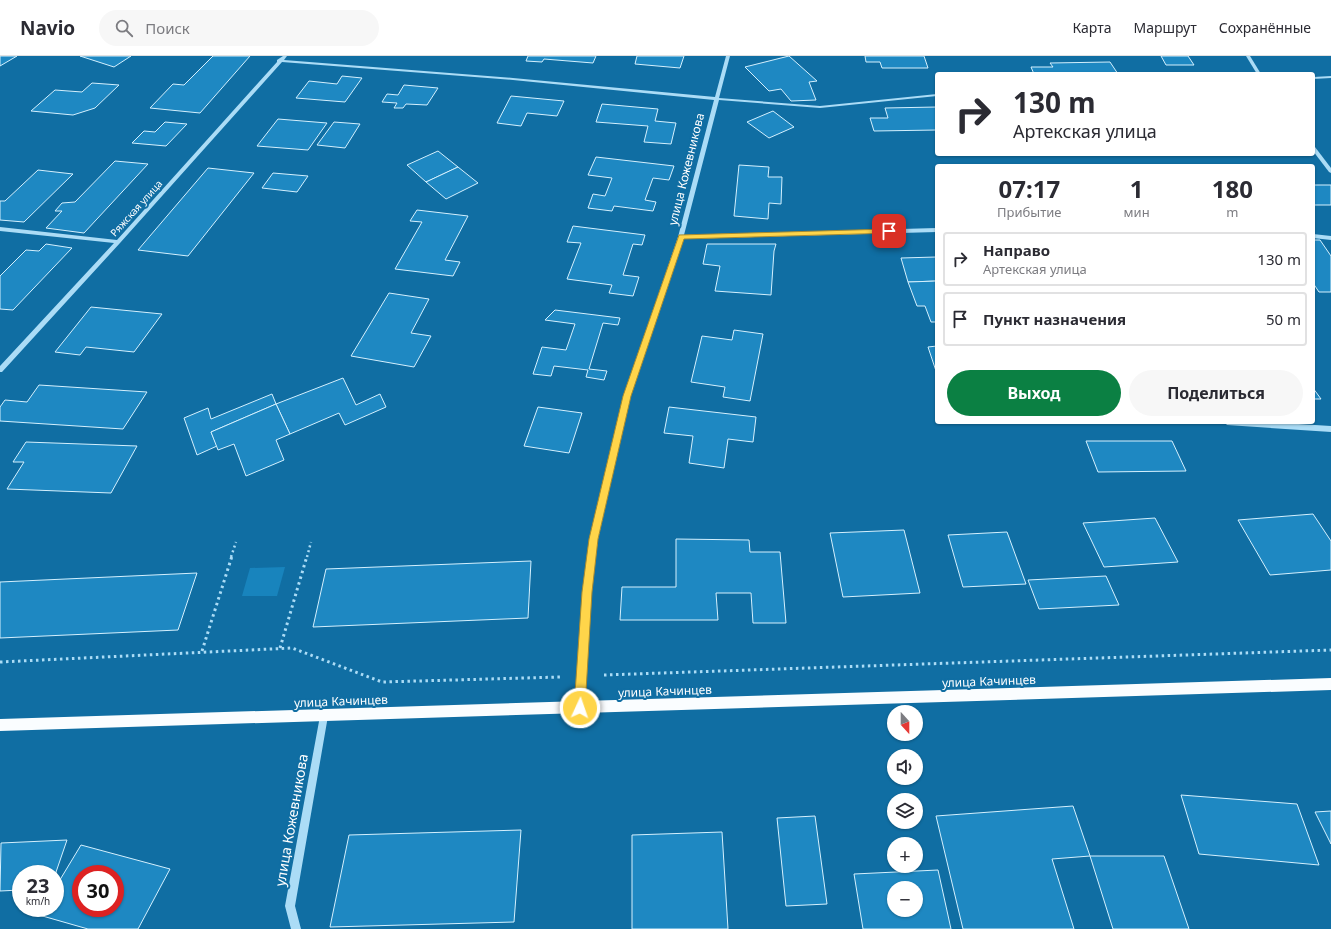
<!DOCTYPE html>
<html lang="ru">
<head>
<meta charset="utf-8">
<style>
  :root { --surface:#fff; --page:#f7f7f7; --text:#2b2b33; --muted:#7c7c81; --line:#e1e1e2; --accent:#0b8043 }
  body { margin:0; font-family:"Noto Sans",sans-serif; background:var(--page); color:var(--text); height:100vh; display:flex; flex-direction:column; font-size:15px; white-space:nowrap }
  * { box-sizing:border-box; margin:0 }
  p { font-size:13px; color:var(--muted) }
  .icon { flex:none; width:22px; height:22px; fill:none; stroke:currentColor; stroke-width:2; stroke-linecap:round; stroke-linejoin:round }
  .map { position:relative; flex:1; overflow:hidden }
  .drawer { position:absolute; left:935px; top:108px; width:380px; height:260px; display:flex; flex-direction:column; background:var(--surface); border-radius:4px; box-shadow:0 1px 3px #0004 }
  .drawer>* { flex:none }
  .banner { position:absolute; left:935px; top:16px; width:380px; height:84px; border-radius:4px; box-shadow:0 1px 3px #0004; background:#fff; color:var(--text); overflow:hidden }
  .needle { width:26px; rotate:159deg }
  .buttons { position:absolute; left:887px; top:649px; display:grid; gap:8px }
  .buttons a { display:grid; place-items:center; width:36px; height:36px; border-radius:50%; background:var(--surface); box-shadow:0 1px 3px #0004; font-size:20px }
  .speed { position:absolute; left:12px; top:809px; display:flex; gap:8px; font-size:20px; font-weight:700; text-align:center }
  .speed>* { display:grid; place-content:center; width:52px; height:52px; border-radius:50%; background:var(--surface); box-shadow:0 1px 3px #0004; line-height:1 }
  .speed small { font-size:10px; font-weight:400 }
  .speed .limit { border:6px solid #d22; background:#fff; color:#111 }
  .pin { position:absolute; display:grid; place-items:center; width:34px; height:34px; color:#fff; margin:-17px; border-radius:8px; box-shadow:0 2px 6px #0006 }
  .me { position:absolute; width:44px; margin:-22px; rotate:3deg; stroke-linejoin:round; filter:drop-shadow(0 0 3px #0008) }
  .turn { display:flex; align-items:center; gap:14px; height:84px; padding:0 12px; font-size:18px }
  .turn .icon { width:52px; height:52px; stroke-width:2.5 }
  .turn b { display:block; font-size:28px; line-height:34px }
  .eta { display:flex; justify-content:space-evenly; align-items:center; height:68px; text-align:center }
  .eta b { font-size:24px; font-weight:700; line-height:28px }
  .button { display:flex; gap:8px; margin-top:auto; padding:8px 12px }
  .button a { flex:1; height:46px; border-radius:24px; background:var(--accent); color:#fff; font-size:16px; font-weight:700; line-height:46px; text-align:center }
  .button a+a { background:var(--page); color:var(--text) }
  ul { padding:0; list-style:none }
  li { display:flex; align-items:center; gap:12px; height:54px; margin:0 8px 6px; padding:0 4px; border:2px solid var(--line); border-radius:4px }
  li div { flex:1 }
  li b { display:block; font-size:15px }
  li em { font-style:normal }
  header { display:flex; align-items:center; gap:24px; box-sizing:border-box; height:56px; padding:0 20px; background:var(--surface); border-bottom:1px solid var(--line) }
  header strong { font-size:19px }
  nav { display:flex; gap:22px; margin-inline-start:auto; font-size:14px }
  .search { width:280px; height:36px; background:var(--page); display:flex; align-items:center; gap:10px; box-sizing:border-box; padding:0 14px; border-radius:22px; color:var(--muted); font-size:15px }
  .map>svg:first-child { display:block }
  .green { fill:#1884bd }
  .building { fill:#1e88c2; stroke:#d4f0fe; fill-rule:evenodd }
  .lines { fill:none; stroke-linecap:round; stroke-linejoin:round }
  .path-far1 { stroke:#abdcf6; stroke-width:2.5; stroke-dasharray:2 3; stroke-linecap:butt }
  .path { stroke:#abdcf6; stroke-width:3; stroke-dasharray:2.5 3.5; stroke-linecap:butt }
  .minor { fill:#abdcf6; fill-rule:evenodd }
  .major { fill:#fafdff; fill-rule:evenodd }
  .route { fill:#ffd54a; stroke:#a68a30 }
  .labels { text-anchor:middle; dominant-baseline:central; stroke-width:4; stroke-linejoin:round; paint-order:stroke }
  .far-street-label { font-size:10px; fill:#fff; stroke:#106ea3 }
  .street-label { font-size:12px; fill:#fff; stroke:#106ea3 }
  .near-street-label { font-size:14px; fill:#fff; stroke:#106ea3 }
</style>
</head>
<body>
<header>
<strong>Navio</strong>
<div class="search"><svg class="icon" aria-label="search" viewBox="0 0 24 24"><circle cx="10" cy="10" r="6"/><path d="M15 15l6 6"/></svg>Поиск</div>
<nav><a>Карта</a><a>Маршрут</a><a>Сохранённые</a></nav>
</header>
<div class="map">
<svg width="1331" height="873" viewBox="0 0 1331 873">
  <rect width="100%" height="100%" fill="#106ea3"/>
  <!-- green -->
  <polygon class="green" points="285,511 277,540 242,540 250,512"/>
  <!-- building -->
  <g class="building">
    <polygon points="0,0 17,0 0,10"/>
    <polygon points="80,0 131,0 114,11"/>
    <polygon points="213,0 250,0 200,57 150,52 173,28 184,29"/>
    <polygon points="528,0 596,0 593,7 544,3 542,6 526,5"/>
    <polygon points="637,0 684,0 680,12 635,8"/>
    <polygon points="789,0 817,25 809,26 816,44 791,45 781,33 769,35 745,11"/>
    <polygon points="865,0 924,0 928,12 882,12 880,6 866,6"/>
    <polygon points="1161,0 1188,0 1194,9 1166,9"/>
    <polygon points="1110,6 1118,18 1034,18 1031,11 1053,11 1050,7"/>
    <polygon points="342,20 362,22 345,46 296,42 309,25 337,28"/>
    <polygon points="92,27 119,29 95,52 73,59 31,55 55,34 82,36"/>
    <polygon points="404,29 438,32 427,49 406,48 403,52 394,52 397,47 382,46 387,38 398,39"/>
    <polygon points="511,40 564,45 557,60 527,57 521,70 497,67"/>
    <polygon points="602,48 658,53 655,65 676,67 671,88 644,86 648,70 596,66"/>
    <polygon points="937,51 937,74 874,75 870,62 888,62 885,52"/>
    <polygon points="773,55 794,71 769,82 747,66"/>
    <polygon points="278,63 327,67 308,94 257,90"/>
    <polygon points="165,66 187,68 166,90 132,87 144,75 155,76"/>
    <polygon points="334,66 360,68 345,92 317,89"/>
    <polygon points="438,95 458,111 426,126 407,109"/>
    <polygon points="596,101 674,110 669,124 653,122 645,144 656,146 653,155 614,150 612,155 588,152 593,138 605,140 612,122 588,119"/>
    <polygon points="115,105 148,108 84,177 46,172 62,155 55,155 62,147 75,146"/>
    <polygon points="739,109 769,111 768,121 782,121 781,148 769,147 768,163 734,160"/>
    <polygon points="458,111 478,127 446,143 426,126"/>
    <polygon points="208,112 254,117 188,200 138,194"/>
    <polygon points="38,114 73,118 24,166 0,164 0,145 5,145"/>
    <polygon points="273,117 308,120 297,136 262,132"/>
    <polygon points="1313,129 1331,129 1331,149 1315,149 1313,147"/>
    <polygon points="417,154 468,160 445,204 460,206 453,220 395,213 422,166 410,165"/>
    <polygon points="573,170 645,179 642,189 633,188 623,219 639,221 633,240 609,237 612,229 567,223 581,187 567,186"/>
    <polygon points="1313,184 1320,184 1331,200 1331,236 1319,236 1313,227"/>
    <polygon points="46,188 72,192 13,254 0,253 0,220 26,194 39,195"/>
    <polygon points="707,188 776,188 774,195 771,239 715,235 720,210 703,208"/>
    <polygon points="936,201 937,225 908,226 901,202"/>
    <polygon points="937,225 937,266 931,266 925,250 917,250 908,226"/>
    <polygon points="389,237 429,243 411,277 431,280 414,311 351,300"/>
    <polygon points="91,251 162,258 134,296 86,291 80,299 55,296"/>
    <polygon points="555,254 620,262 618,269 603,267 589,313 607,315 604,324 586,321 588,314 554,310 551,320 533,318 542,291 566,294 575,268 545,264"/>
    <polygon points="734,274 763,278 750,345 723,341 725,331 691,326 702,280 732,284"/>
    <polygon points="937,290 937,318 928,291"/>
    <polygon points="343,322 356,349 380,338 386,351 345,369 339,357 290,378 276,348"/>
    <polygon points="39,329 147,336 123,373 0,365 0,351 5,344 27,346"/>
    <polygon points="1313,332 1321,343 1313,343"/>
    <polygon points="272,338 276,348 211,376 217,390 197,399 184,362 208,352 211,363"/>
    <polygon points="276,348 290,378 276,384 284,404 246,420 234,388 218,394 211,376"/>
    <polygon points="538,351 582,357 569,397 524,390"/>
    <polygon points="669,351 756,361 753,386 728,383 724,412 689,407 693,380 664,377"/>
    <polygon points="1086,385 1172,385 1186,415 1098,416"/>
    <polygon points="26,386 137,390 111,437 7,433 24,406 13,406"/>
    <polygon points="1313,458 1331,485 1331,514 1270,519 1238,464"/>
    <polygon points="1155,462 1178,506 1104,511 1083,467"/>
    <polygon points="904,474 920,537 843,541 830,477"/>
    <polygon points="1007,476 1026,528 963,531 948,479"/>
    <polygon points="676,483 749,484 750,496 780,496 786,567 753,567 751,537 716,537 718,564 620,564 622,531 676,531"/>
    <polygon points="531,505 528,562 313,571 326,513"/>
    <polygon points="197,517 178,574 0,582 0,526"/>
    <polygon points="1106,520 1119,549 1039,553 1028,524"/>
    <polygon points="1181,739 1297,748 1319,809 1199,798"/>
    <polygon points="1073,750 1090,800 1052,803 1074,873 963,873 936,760"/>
    <polygon points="1331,755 1331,788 1315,756"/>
    <polygon points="815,760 827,848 786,850 777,762"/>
    <polygon points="521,774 514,866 330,871 349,779"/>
    <polygon points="722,776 728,873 632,873 632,779"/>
    <polygon points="67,784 55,819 21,818 21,834 0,835 1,787"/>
    <path d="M81,789L170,813L138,873H88L39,859L43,852H55V832ZM81,818H115V852H81Z"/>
    <polygon points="1090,800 1164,800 1189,873 1113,873"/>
    <path d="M938,814L951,873H863L854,818ZM894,832H916V854H894Z"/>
  </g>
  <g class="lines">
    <!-- path-far1 -->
    <g class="path-far1">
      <polyline points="231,501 236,486"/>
      <polyline points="307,501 311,486"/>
    </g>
    <!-- path -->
    <g class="path">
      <polyline points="280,592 307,500"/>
      <polyline points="202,595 232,500"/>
      <polyline points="0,606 292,592 382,626 561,621"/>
      <polyline points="604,619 1331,594"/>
    </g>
    <!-- minor -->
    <g class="minor">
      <polygon points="283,0 287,0 284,4 513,22 715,41 726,0 730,0 719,42 820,50 937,38 937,40 820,52 719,44 684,179 937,172 937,176 683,183 630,340 598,483 591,536 584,652 583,655 580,656 577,655 576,652 583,536 590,483 624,340 678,181 714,44 513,24 282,6 120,187 2,316 0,316 0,310 114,187 0,175 0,171 117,184 277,6 277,4"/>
      <polygon points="1246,0 1250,0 1261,18 1257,18"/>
      <polygon points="1331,20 1331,22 1313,23 1313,21"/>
      <polygon points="1313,91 1315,91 1331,112 1331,117 1329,116 1313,95"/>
      <polygon points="1313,178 1331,180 1331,184 1313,182"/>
      <polygon points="1224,366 1266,366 1331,370 1331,376 1227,369"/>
      <polygon points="324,656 327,657 328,660 295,850 301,873 291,873 285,850 320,660 321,657"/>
    </g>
    <!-- major -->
    <polygon class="major" points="1331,622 1331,634 0,675 0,663"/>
  </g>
  <!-- route -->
  <polygon class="route" points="889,173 893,175 892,177 684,183 631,340 598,483 592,536 585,652 584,656 580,658 576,656 574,652 582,536 589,483 623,340 679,179"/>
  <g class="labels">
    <!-- far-street labels -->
    <g class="far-street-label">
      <text transform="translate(136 152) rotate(-48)">Ряжская улица</text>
    </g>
    <!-- street labels -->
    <g class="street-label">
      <text transform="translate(686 113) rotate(-76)">улица Кожевникова</text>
      <text transform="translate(989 625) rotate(-2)">улица Качинцев</text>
      <text transform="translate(665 635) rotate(-2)">улица Качинцев</text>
      <text transform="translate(341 645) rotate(-2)">улица Качинцев</text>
    </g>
    <!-- near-street labels -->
    <g class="near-street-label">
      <text transform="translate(291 764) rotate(-80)">улица Кожевникова</text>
    </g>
  </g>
</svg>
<div class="buttons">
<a><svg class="needle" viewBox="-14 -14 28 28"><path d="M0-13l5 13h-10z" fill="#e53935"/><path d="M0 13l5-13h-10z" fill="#7c7c81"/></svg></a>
<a><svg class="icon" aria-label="sound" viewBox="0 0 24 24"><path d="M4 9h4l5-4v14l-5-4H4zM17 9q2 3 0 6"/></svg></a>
<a><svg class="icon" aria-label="layers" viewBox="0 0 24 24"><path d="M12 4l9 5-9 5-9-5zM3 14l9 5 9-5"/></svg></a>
<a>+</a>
<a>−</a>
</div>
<div class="speed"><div>23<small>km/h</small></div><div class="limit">30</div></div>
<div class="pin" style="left:889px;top:175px;background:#d93025"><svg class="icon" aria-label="arrive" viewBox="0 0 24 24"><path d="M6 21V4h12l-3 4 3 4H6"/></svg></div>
<svg class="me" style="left:580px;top:652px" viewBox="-20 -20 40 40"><circle r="17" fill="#ffd54a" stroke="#fff" stroke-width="3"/><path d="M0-11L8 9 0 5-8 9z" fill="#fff"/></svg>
<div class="banner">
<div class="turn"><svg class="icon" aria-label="right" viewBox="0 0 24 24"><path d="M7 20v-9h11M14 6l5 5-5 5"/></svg><div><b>130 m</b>Артекская улица</div></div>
</div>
<section class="drawer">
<div class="eta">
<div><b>07:17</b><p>Прибытие</p></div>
<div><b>1</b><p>мин</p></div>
<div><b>180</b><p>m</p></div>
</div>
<ul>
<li><svg class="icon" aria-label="right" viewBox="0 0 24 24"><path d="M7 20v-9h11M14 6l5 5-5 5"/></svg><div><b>Направо</b><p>Артекская улица</p></div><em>130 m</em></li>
<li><svg class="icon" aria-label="arrive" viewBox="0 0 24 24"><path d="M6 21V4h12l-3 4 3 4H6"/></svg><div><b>Пункт назначения</b></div><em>50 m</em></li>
</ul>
<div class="button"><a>Выход</a><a>Поделиться</a></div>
</section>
</div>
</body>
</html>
